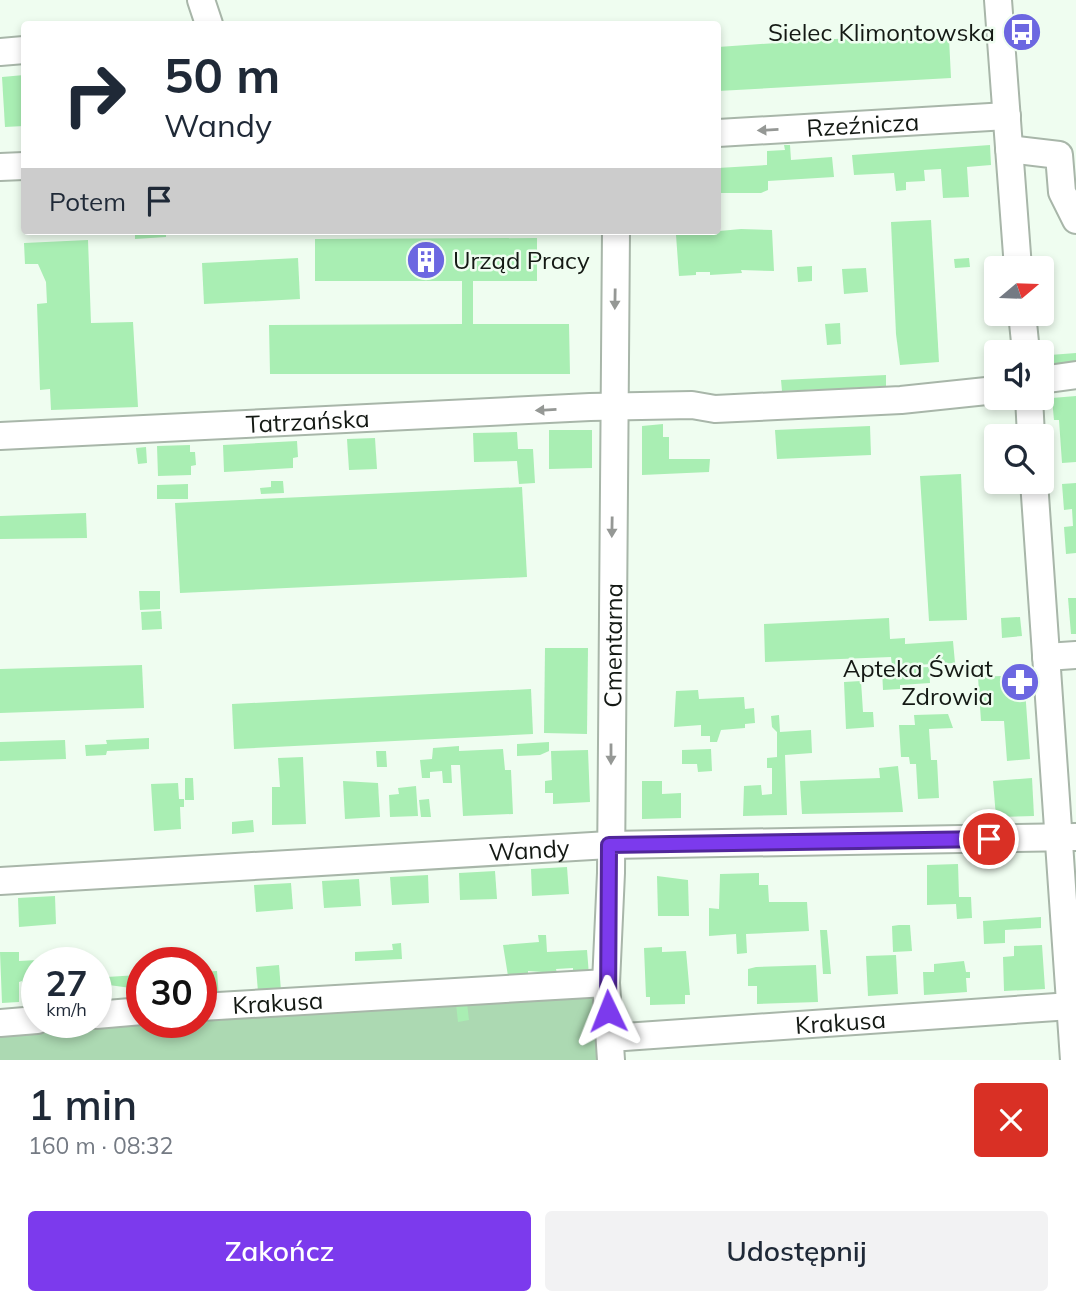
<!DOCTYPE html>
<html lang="pl">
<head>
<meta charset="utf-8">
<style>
  :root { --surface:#fff; --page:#f2f2f3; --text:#1f2937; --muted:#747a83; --accent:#7c3aed }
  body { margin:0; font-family:Mulish,sans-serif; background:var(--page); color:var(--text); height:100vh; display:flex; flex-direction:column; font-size:26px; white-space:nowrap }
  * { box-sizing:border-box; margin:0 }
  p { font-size:23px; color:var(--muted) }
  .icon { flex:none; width:38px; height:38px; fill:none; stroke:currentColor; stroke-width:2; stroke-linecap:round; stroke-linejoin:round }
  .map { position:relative; height:1060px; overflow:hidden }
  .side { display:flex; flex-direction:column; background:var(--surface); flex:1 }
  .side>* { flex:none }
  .top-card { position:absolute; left:21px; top:21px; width:700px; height:214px; border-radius:7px; box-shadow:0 4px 10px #0003; background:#fff; color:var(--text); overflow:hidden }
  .needle { width:46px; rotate:71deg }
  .tools { position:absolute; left:984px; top:256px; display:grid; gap:14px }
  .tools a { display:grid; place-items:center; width:70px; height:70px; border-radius:7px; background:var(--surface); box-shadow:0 4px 10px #0003; font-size:35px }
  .speed { position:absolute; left:21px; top:947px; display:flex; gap:14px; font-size:35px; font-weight:700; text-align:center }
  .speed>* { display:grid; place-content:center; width:91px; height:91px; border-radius:50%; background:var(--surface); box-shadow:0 4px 10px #0003; line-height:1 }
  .speed small { font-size:18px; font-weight:400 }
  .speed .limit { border:10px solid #d22; background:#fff; color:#111 }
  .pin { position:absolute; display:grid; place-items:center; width:60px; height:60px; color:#fff; margin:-30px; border:4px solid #fff; border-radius:50%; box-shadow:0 2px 7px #0007 }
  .me { position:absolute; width:77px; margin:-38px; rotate:358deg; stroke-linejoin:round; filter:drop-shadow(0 0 5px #0008) }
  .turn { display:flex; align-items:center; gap:24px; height:147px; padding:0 28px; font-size:32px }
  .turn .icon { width:91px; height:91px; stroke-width:2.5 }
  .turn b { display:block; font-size:49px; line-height:60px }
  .then { display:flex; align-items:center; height:66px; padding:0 28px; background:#0003; gap:14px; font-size:26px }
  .round { display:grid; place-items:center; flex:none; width:74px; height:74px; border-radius:7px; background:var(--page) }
  .head { display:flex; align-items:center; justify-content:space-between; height:119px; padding:0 28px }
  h1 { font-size:42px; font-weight:600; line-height:52px }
  .primary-button { display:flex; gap:14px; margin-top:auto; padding:14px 28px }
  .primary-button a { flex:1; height:80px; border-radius:7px; background:var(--accent); color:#fff; font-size:28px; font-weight:600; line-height:80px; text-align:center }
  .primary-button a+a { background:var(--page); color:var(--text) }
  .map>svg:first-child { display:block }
  .green { fill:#acd9b2 }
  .building { fill:#a9eeb3 }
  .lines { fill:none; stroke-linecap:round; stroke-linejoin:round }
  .minor-casing { stroke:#a8b6a9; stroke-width:30 }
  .minor { stroke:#fff; stroke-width:26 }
  .oneway { fill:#959895 }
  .route-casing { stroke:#51269a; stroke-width:18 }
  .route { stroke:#7c3aed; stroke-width:12 }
  .labels { text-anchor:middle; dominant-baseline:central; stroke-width:5; stroke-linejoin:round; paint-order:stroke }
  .poi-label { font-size:24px; fill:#141914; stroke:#effdf0; text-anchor:end }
  .street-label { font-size:24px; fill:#141914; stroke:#effdf0 }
</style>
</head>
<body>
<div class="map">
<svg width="1076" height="1060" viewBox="0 0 1076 1060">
  <rect width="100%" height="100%" fill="#effdf0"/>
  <!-- green -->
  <polygon class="green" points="595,996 597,1060 0,1060 0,1029 90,1022 201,1022 201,1014"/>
  <!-- building -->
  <g class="building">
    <polygon points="850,38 851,43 949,38 951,78 718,91 718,47"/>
    <polygon points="24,75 24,126 5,127 2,77"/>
    <polygon points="784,145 790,145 791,160 832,157 834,177 768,181 768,190 761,193 718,193 718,168 767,165 767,151 785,150"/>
    <polygon points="990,145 991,165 967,167 969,197 943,198 941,169 924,170 925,181 906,182 906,190 896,191 894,173 854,175 852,155"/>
    <polygon points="931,220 939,362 900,365 896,334 891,222"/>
    <polygon points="741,229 772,230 774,271 741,270 742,273 710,275 710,272 696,272 696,275 679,276 676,235"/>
    <polygon points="135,231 166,231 166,237 135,239"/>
    <polygon points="537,238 537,281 473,281 473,324 569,324 570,374 270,374 269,325 462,324 462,281 315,281 315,239"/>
    <polygon points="88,240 91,323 133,322 138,407 51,410 50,389 40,390 37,304 47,303 46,282 38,264 25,264 24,243"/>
    <polygon points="298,258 300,299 204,304 202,263"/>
    <polygon points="969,258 970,267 955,268 954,259"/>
    <polygon points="812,266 812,281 798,282 797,267"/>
    <polygon points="866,268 868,292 844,294 842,269"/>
    <polygon points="840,323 841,344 827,345 825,324"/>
    <polygon points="1076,353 1076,370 1051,372 1050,355"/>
    <polygon points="886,375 886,386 836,389 836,392 827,392 827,389 782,391 781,380"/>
    <polygon points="1076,396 1076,462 1062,463 1059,420 1054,420 1052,398"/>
    <polygon points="663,424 663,437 669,437 669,459 710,459 709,472 642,475 642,426"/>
    <polygon points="870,426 871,455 777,459 775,430"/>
    <polygon points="549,430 592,430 592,468 549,469"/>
    <polygon points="517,432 518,449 533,449 535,483 519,484 517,461 474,462 473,433"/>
    <polygon points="375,438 377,469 349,470 347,439"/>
    <polygon points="297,441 298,457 293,458 293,468 224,472 223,445"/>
    <polygon points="190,445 190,452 195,452 196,465 191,466 191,475 158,476 157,446"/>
    <polygon points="146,447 147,463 138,464 136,448"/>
    <polygon points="961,474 967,620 929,621 920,476"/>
    <polygon points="271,481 283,481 284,493 261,494 260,488 271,487"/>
    <polygon points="1076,483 1076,553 1066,554 1064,527 1073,526 1072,509 1064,510 1062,484"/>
    <polygon points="188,484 188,499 157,499 157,485"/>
    <polygon points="522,487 527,577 180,593 175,503"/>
    <polygon points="86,513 87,538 0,539 0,516"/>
    <polygon points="139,591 160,591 160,609 140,610"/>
    <polygon points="1068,598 1076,598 1076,634 1071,634"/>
    <polygon points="161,611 162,629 142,630 141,612"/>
    <polygon points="1020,617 1022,636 1002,638 1001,618"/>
    <polygon points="889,618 890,639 905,638 905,644 953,641 955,663 892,666 891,657 765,662 764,624"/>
    <polygon points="545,648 588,648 587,734 544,733"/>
    <polygon points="142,665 144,708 0,713 0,669"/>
    <polygon points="929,667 930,683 900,685 900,689 883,690 882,669"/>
    <polygon points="1024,675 1030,759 1007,761 1004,721 981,721 978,677"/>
    <polygon points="861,681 863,712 873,712 874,727 846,729 844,682"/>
    <polygon points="531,689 533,734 234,749 232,704"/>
    <polygon points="698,690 699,699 744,697 745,709 754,708 755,723 745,724 745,728 721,730 717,742 710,742 710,736 701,736 701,725 674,727 676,691"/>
    <polygon points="948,714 953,728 929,729 931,760 937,760 939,798 918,799 916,764 910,764 909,757 901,757 899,725 915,725 914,715"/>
    <polygon points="779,715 780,732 811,730 812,753 785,755 787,815 743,816 744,786 761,785 762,795 772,794 772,768 767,768 767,758 777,757 777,732 772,727 771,716"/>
    <polygon points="149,738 149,749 107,751 106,755 86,756 85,745 107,744 106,740"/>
    <polygon points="65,740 66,759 0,761 0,742"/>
    <polygon points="549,742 549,751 540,755 517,756 517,744"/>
    <polygon points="459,746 459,751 503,749 505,770 511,770 513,814 463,816 460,765 451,765 452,783 443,783 442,771 430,772 430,778 422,778 420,760 432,759 433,748"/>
    <polygon points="711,749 712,771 698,772 697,764 682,764 682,750"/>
    <polygon points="588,750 590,802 553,804 553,793 545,793 545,781 552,780 551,751"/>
    <polygon points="376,751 386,751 387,767 377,767"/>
    <polygon points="303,757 306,824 272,825 272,787 280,787 278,758"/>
    <polygon points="898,766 903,812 802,814 800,781 880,778 879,768"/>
    <polygon points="185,778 193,778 194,800 185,800"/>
    <polygon points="1032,778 1034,816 996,817 993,781"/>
    <polygon points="343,781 378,783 380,817 345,819"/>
    <polygon points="642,781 662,781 662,794 681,793 681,818 642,819"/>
    <polygon points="178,783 179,799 184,799 184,807 180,807 181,829 154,831 151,784"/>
    <polygon points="416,786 418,816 390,817 389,795 399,794 398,788"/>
    <polygon points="429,799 431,817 421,817 419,800"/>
    <polygon points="253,820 254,832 232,834 232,822"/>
    <polygon points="958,864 959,897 971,897 972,918 957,919 956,904 927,905 927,865"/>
    <polygon points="567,867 569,894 532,896 531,869"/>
    <polygon points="495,871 497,899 460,900 459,873"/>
    <polygon points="759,873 759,885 768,885 769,902 807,902 809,931 746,934 747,953 737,954 736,934 709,936 709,908 719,909 720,874"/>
    <polygon points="428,875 429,903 392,905 390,877"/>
    <polygon points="657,876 688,880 689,916 658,916"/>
    <polygon points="359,879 361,906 324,908 322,881"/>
    <polygon points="291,883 293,909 256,912 254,885"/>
    <polygon points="55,896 56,924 19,927 18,898"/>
    <polygon points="1041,917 1041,928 1005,930 1005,943 984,944 983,921"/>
    <polygon points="899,925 910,925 912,951 893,952 892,926"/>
    <polygon points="820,930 827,930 831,974 823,974"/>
    <polygon points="538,935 546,935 547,952 587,950 589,975 573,976 573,968 556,969 557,973 528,971 528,974 508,976 503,945 539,942"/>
    <polygon points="401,943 402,959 355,961 355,952 393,950 392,944"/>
    <polygon points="1042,945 1045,989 1004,991 1003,957 1014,956 1014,946"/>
    <polygon points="662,947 662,952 686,951 690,995 685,995 685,1004 650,1005 650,997 646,997 644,948"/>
    <polygon points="0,952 19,952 19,961 37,960 37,999 22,1000 22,981 19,982 19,1002 2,1003"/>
    <polygon points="896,955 898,994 868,996 866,956"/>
    <polygon points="964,961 966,972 970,972 970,978 966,978 967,992 924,995 923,972 934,972 934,964"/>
    <polygon points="279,965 281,991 258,992 256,967"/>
    <polygon points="816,965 818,1002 757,1004 757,986 748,986 748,969 756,967"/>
    <polygon points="217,971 219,998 201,999 201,972"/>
    <polygon points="138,975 142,975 142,994 138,995 138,989 109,985 107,977"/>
    <polygon points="467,1003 469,1020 458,1022 456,1004"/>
  </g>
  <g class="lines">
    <!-- minor casing -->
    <g class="minor-casing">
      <g id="minor">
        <polyline points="201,0 209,24"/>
        <polyline points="998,0 1018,268"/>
        <polyline points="0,52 24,50"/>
        <path id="s1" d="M718,133L1007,116"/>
        <polyline points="1009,149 1059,155 1062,192 1076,220"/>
        <polyline points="0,167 24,166"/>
        <polyline points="1022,313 1026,352"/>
        <polyline points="1041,380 1076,375"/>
        <polyline points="1029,397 1031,436"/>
        <path id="s2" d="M0,436L590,407L692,405L715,409L901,400L996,390"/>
        <polyline points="1034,481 1074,1060"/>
        <polyline points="1046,657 1076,655"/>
        <path id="s3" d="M0,881L609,845L1076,837"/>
        <path id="s4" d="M201,1007L606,983"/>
        <polyline points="96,1015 142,1011"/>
        <polyline points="0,1023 37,1020"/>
        <path id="s5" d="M610,1038L1071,1006"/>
        <path id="s6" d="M611,1060L606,983L611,873L616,231"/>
      </g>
    </g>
    <!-- minor -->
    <use href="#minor" class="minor"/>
  </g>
  <!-- one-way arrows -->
  <defs><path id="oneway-solid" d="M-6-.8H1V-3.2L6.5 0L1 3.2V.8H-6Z" transform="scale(1.75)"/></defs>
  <g class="oneway">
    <use href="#oneway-solid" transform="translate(768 130) rotate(177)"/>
    <use href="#oneway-solid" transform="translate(615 299) rotate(91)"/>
    <use href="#oneway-solid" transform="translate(546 410) rotate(177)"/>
    <use href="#oneway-solid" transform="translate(612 527) rotate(91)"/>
    <use href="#oneway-solid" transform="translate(611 754) rotate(90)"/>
  </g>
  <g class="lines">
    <!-- route casing -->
    <g class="route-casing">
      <polyline id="route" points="608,1011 609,845 989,839"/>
    </g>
    <!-- route -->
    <use href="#route" class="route"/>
  </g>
  <!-- icons -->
  <defs>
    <g id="bus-disc" transform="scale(2.0125)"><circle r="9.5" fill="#6c67e1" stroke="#effdf0"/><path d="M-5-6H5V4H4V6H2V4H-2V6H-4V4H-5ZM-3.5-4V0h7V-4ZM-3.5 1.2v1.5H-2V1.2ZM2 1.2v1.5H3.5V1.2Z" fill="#fff"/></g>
    <g id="building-disc" transform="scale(2.0125)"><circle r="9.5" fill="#6c67e1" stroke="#effdf0"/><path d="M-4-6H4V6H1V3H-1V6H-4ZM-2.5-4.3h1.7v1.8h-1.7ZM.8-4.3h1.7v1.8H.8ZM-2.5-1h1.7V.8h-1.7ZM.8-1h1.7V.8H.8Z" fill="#fff"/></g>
    <g id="pharmacy-disc" transform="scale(2.0125)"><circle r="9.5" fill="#6c67e1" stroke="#effdf0"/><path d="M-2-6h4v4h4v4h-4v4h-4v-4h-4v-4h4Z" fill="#fff"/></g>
  </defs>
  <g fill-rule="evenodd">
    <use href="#bus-disc" x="1022" y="32"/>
    <use href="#building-disc" x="426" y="260"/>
    <use href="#pharmacy-disc" x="1020" y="682"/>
  </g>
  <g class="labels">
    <!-- poi labels -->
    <g class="poi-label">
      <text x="995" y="32">Sielec Klimontowska</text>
      <text x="453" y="260" text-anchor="start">Urząd Pracy</text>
      <text x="993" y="668">Apteka Świat<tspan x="993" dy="28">Zdrowia</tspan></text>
    </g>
    <!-- street labels -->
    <g class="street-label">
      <text stroke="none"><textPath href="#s1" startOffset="145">Rzeźnicza</textPath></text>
      <text stroke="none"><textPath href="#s2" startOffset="308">Tatrzańska</textPath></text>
      <text stroke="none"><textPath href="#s6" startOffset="415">Cmentarna</textPath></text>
      <text stroke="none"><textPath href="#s3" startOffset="530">Wandy</textPath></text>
      <text stroke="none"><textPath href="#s4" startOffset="77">Krakusa</textPath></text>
      <text stroke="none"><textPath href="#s5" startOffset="231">Krakusa</textPath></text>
    </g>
  </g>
</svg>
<div class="tools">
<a><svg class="needle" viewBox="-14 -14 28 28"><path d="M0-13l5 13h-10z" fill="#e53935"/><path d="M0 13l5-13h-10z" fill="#747a83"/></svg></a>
<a><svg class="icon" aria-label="sound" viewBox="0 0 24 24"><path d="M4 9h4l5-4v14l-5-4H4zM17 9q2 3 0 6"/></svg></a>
<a><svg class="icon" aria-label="search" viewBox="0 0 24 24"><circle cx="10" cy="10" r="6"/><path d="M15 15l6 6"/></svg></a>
</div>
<div class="speed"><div>27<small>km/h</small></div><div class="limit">30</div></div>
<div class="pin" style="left:989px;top:839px;background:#d93025"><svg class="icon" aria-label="arrive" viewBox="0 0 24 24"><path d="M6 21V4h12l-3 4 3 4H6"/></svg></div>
<svg class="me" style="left:608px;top:1011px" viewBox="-20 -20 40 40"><path d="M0-17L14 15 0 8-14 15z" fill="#7c3aed" stroke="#fff" stroke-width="4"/></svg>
<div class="top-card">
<div class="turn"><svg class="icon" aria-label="right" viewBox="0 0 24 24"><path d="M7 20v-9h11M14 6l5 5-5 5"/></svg><div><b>50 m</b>Wandy</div></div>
<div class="then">Potem<svg class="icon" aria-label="arrive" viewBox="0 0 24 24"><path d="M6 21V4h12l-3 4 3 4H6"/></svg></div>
</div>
</div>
<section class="side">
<div class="head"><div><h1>1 min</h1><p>160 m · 08:32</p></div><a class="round" style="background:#d93025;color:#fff"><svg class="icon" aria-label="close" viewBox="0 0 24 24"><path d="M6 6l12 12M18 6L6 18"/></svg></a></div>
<div class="primary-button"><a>Zakończ</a><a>Udostępnij</a></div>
</section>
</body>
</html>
